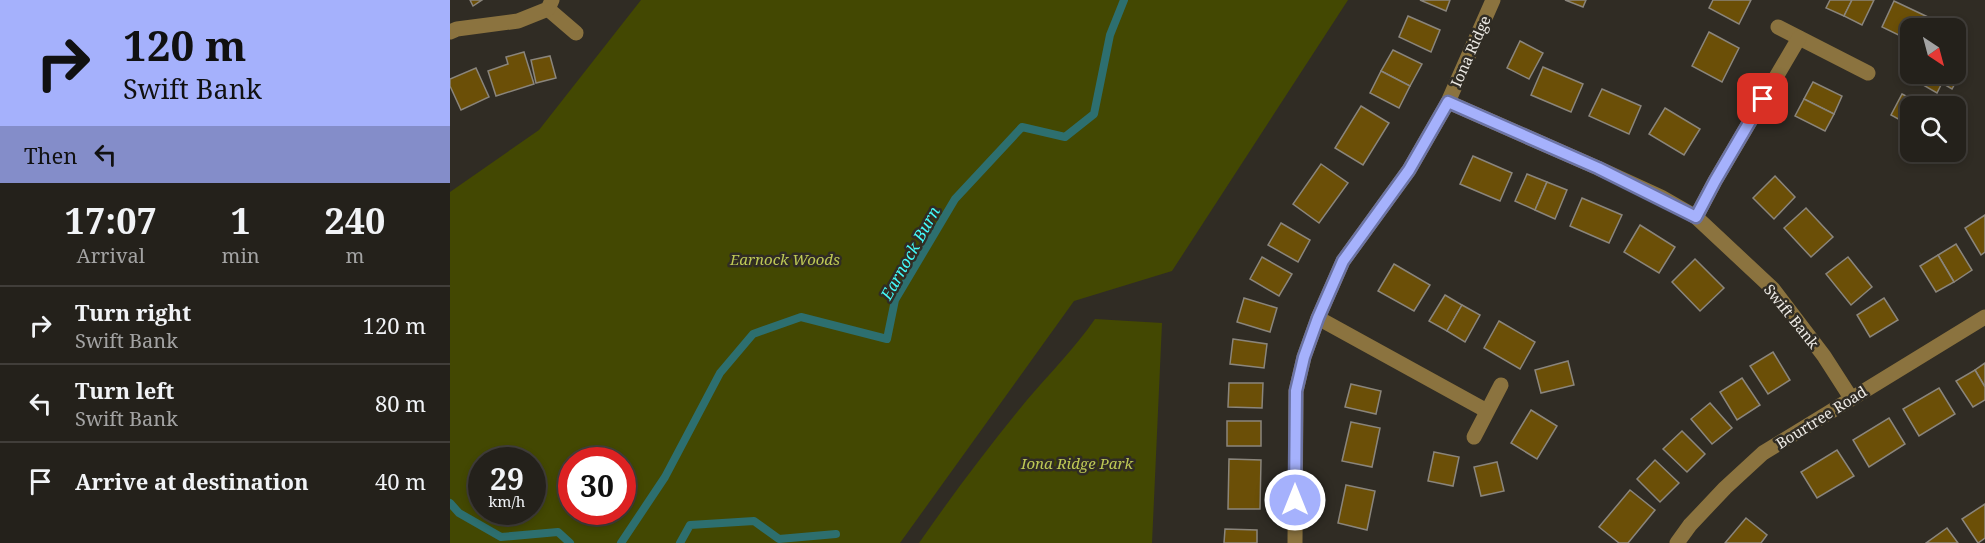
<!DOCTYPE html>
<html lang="en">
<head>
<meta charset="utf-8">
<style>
  :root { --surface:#24211b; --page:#302e28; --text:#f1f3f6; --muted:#a3a3a3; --line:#413e3a }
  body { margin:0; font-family:"Noto Serif",serif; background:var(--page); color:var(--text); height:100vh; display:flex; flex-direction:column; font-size:22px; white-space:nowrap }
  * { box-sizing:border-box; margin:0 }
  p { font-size:20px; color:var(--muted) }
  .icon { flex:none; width:33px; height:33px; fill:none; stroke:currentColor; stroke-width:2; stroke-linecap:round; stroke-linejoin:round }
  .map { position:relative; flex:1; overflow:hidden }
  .panel { display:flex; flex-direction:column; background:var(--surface); width:450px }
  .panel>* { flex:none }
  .guide { background:#a5b1fc; color:#111; overflow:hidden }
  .needle { width:39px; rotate:144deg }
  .controls { position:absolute; left:1450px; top:18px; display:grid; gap:12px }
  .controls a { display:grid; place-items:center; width:66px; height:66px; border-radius:12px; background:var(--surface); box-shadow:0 3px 9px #0003,0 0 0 2px var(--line); font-size:30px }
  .speed { position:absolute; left:18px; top:447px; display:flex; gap:12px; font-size:30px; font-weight:700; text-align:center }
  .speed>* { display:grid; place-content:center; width:78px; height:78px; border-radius:50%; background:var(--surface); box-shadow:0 3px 9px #0003,0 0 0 2px var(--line); line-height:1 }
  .speed small { font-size:15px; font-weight:400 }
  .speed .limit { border:9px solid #d22; background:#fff; color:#111 }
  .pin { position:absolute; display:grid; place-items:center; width:51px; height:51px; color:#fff; margin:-26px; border-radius:12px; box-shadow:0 3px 9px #0006 }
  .me { position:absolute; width:66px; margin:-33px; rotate:0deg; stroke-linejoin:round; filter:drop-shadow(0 0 4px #0008) }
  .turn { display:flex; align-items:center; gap:21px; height:126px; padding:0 24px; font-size:27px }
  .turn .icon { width:78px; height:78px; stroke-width:2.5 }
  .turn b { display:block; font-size:42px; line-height:51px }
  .then { display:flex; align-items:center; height:57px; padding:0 24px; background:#0003; gap:12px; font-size:22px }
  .eta { display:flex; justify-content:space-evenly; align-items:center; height:102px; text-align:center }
  .eta b { font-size:36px; font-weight:700; line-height:42px }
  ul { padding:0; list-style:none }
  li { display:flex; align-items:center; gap:18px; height:78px; padding:0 24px; border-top:2px solid var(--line) }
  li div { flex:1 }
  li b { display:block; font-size:22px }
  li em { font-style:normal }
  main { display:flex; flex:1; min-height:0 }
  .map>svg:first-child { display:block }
  .green { fill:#434802; fill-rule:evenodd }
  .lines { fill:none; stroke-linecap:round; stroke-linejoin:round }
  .stream { stroke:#2d6f6f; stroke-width:8 }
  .building { fill:#6b4f07; stroke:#8a857c; stroke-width:1.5 }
  .minor { stroke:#8b733f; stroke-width:15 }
  .route-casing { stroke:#6b73a4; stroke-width:15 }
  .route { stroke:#a5b1fc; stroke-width:10 }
  .labels { text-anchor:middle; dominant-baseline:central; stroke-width:5; stroke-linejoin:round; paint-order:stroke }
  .street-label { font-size:15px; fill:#ece9e4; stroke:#302c24 }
  .park-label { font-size:15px; font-style:italic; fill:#bec955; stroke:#302c24 }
  .water-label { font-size:16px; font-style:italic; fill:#44fbfb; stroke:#302c24 }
</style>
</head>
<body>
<main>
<section class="panel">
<div class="guide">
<div class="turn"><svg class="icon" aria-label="right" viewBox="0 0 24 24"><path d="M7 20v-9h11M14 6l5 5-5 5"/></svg><div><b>120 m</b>Swift Bank</div></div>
<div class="then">Then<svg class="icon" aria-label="left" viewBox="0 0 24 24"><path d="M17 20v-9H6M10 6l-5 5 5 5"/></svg></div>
</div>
<div class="eta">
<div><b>17:07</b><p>Arrival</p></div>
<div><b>1</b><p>min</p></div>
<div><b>240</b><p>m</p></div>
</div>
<ul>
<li><svg class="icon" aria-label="right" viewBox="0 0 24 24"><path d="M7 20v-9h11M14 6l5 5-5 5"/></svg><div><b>Turn right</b><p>Swift Bank</p></div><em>120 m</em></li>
<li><svg class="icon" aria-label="left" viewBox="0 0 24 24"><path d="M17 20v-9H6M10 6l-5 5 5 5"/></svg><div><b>Turn left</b><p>Swift Bank</p></div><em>80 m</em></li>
<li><svg class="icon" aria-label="arrive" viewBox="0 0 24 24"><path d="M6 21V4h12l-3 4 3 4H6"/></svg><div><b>Arrive at destination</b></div><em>40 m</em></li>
</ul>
</section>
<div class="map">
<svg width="1535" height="543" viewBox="0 0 1535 543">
  <rect width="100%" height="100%" fill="#302c24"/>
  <!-- green -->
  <g class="green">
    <path d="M191,0H898L722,271L624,301L450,543H0V192L89,130ZM32,460H82V512H32ZM122,460H172V512H122Z"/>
    <path d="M645,319L712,323L702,543H469C503,494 539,446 577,400C600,373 625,348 645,319Z"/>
  </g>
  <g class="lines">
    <!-- stream -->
    <g class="stream">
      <polyline points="0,503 9,513 51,537 108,532 120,543"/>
      <polyline points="171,543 215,477 270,373 303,334 351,317 437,339 445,300 505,199 572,127 615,137 644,114 660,35 674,0"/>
      <polyline points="230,543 240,525 304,521 329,539 386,534"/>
    </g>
  </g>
  <!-- building -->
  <g class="building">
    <polygon points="20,0 32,0 23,6"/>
    <polygon points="970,0 1000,0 996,11"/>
    <polygon points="1115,0 1136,0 1133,7"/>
    <polygon points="1263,0 1301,0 1289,24 1259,8"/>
    <polygon points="1380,0 1402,0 1394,16 1376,8"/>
    <polygon points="1402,0 1424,0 1412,25 1394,16"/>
    <polygon points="1444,1 1480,18 1476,28 1461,28 1461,41 1432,27"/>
    <polygon points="958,16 990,30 981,52 949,37"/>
    <polygon points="1259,32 1289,48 1272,82 1242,66"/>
    <polygon points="1070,41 1093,53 1079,79 1057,68"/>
    <polygon points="943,50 972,64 960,86 931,71"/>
    <polygon points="74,52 84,84 46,96 38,71 58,64 56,57"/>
    <polygon points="100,56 106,78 86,83 81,60"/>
    <polygon points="1506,62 1514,67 1502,89 1492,83 1487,93 1461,78 1463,74 1506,74"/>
    <polygon points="1093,67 1133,84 1121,112 1081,95"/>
    <polygon points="26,68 39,97 11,110 0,86 0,79"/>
    <polygon points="931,71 960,86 949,108 920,93"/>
    <polygon points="1363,82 1392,96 1384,114 1354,99"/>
    <polygon points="1152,89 1191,106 1179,134 1139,116"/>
    <polygon points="1452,94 1476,106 1461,106 1461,126 1441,115"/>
    <polygon points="1354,99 1384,114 1375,131 1345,116"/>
    <polygon points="911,106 939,123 913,165 885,148"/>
    <polygon points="1215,108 1250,129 1234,155 1199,134"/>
    <polygon points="1023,156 1062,173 1050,201 1010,184"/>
    <polygon points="871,164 898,183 869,223 843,204"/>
    <polygon points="1077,174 1097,182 1085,210 1065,201"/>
    <polygon points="1325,176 1345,197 1324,219 1303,198"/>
    <polygon points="1097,182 1117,190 1105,219 1085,210"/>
    <polygon points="1132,198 1172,215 1159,243 1120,226"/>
    <polygon points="1356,208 1383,237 1361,257 1334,228"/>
    <polygon points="1535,215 1535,252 1531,255 1515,228"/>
    <polygon points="831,223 860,240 848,262 818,245"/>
    <polygon points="1190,225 1225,247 1209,273 1174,252"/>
    <polygon points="1506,244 1522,270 1504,282 1488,255"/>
    <polygon points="1488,255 1504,282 1486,292 1470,266"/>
    <polygon points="812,257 842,274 829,296 800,279"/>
    <polygon points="1398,257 1422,287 1401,305 1376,274"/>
    <polygon points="1245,259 1274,288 1250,311 1222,282"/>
    <polygon points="944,264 980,285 964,311 928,291"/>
    <polygon points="995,295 1012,305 997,331 979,321"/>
    <polygon points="794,298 827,308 820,332 787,322"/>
    <polygon points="1434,298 1448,320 1420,337 1407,315"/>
    <polygon points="1012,305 1030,315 1015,342 997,331"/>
    <polygon points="1049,321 1085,342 1070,369 1034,348"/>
    <polygon points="783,339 817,344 814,368 780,364"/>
    <polygon points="1323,352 1340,380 1318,394 1300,366"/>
    <polygon points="1118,361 1124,385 1091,393 1085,370"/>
    <polygon points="1535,363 1535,387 1525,370"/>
    <polygon points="1525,370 1535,387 1535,400 1523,407 1506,381"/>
    <polygon points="1292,378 1310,405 1287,420 1270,392"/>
    <polygon points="779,383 813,383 812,408 778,407"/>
    <polygon points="901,384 931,391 926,414 895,407"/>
    <polygon points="1489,388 1505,414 1469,436 1453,409"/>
    <polygon points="1260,403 1282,428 1262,444 1241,419"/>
    <polygon points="1081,410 1107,426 1087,459 1061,443"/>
    <polygon points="1439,418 1455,444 1419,467 1403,440"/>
    <rect x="777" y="421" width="34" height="25"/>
    <polygon points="901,422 930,428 922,467 892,461"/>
    <polygon points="1232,431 1255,454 1237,472 1213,449"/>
    <polygon points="1387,450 1404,476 1367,498 1351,472"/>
    <polygon points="984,452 1009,457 1003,486 978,481"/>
    <polygon points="779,459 811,460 810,509 778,509"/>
    <polygon points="1205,460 1229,483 1210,502 1187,479"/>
    <polygon points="1047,462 1054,491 1031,496 1024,467"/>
    <polygon points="896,485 925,491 917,530 888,523"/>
    <polygon points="1180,490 1205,510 1178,543 1169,543 1149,527"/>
    <polygon points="1535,504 1535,538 1528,543 1512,519"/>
    <polygon points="1296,518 1317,535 1311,543 1275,543"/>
    <polygon points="1497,528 1508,543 1476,543"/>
    <polygon points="775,529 807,530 807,543 774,543"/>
  </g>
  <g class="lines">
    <!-- minor -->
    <g class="minor">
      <polyline points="98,9 126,33"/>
      <polyline points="1328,27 1418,73"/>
      <polyline points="0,32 7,29 68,21 98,9 102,0"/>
      <polyline points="998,102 1148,168 1211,197 1246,217 1323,289 1374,356 1401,398"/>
      <polyline points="1246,217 1265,181 1349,38"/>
      <polyline points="868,318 1037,411"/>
      <polyline points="1024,437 1051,385"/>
      <polyline points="845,543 846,391 854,357 868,318 893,261 959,170 998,102 1043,0"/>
      <polyline points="1227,543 1240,525 1275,488 1313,453 1535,317"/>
    </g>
  </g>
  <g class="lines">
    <!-- route casing -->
    <g class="route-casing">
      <polyline id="route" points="845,500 846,391 854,357 868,318 893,261 959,170 998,102 1148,168 1246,217 1265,181 1313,99"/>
    </g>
    <!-- route -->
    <use href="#route" class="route"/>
  </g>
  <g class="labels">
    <!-- street labels -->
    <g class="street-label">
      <text transform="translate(1020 51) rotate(-66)">Iona Ridge</text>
      <text transform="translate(1342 316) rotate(51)">Swift Bank</text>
      <text transform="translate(1371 417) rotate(-32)">Bourtree Road</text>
    </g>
    <!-- park labels -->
    <g class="park-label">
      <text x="335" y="259">Earnock Woods</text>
      <text x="627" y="463">Iona Ridge Park</text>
    </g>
    <!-- water labels -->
    <g class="water-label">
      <text transform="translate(460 253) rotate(-61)">Earnock Burn</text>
    </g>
  </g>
</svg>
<div class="controls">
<a><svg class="needle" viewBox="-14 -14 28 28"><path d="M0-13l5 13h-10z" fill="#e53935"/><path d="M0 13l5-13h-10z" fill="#a3a3a3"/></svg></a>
<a><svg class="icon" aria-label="search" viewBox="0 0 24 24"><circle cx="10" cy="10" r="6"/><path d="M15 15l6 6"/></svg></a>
</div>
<div class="speed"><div>29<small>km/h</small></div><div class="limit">30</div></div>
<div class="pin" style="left:1313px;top:99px;background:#d93025"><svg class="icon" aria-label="arrive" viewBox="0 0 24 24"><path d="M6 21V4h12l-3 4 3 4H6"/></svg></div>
<svg class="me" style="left:845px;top:500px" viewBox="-20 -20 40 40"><circle r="17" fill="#a5b1fc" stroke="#fff" stroke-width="3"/><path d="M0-11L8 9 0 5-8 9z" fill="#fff"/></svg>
</div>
</main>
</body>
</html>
